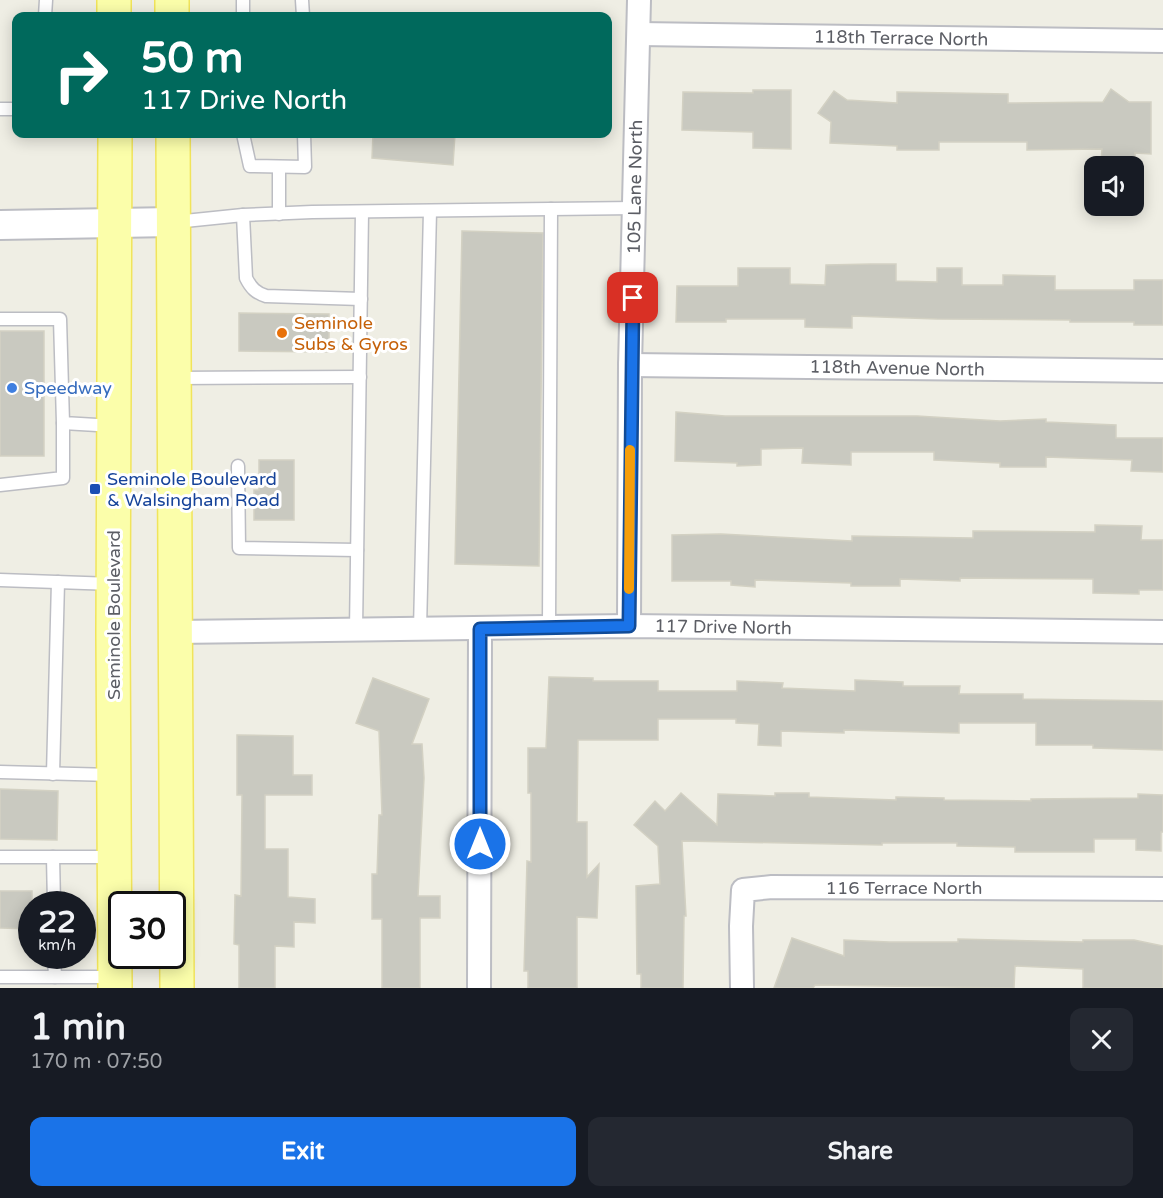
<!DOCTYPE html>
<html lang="en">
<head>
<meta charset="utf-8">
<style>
  :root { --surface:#171b24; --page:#242831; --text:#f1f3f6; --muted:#9ea1a6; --accent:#1a73e8 }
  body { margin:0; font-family:"Varela Round",sans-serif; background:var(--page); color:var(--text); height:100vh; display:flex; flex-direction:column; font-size:22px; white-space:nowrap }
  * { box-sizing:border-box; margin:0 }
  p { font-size:20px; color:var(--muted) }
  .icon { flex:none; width:33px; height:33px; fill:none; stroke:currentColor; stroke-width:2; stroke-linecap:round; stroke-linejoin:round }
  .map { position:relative; height:988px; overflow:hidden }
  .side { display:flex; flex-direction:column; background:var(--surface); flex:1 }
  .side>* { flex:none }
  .top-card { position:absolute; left:12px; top:12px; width:600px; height:126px; border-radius:12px; box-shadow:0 3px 15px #0003; background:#00695c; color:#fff; overflow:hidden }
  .tools { position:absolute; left:1084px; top:156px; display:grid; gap:12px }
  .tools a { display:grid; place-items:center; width:60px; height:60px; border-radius:12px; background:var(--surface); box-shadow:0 3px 15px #0003; font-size:30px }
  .speed { position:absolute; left:18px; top:891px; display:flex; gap:12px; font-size:30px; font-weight:700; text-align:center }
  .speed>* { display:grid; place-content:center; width:78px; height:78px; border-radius:50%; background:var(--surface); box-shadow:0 3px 15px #0003; line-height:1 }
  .speed small { font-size:15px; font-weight:400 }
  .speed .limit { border:3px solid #111; border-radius:9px; background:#fff; color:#111 }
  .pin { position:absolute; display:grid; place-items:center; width:51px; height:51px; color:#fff; margin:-26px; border-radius:12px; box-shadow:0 3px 9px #0006 }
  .me { position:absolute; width:66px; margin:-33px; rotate:0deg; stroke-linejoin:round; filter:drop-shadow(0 0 4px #0008) }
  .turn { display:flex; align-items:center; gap:21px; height:126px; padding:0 30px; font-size:27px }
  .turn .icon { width:78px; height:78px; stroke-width:2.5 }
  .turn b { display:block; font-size:42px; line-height:51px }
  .round { display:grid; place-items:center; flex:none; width:63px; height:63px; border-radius:12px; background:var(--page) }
  .head { display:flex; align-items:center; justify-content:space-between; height:102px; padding:0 30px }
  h1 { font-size:36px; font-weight:800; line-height:45px }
  .action { display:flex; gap:12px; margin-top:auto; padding:12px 30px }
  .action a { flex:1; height:69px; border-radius:12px; background:var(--accent); color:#fff; font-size:24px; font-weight:800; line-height:69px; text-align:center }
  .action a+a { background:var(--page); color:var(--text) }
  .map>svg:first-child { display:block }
  .building { fill:#c9c9c0; stroke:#d3d1c3; stroke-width:1.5 }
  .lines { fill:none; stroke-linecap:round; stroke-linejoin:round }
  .service-casing { stroke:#bcbdc3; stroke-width:15 }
  .minor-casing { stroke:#bcbdc3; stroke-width:26 }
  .tertiary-casing { stroke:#bcbdc3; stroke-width:32 }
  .primary-casing { stroke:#f1e45b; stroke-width:36 }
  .service { stroke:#fff; stroke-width:12 }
  .minor { stroke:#fff; stroke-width:22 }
  .tertiary { stroke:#fff; stroke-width:28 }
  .primary { stroke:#fbfeaa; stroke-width:33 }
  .route-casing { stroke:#114b97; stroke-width:15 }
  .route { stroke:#1a73e8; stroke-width:10 }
  .slow { stroke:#f59e0b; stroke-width:10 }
  .food-dot { fill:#e8710a; stroke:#fff; stroke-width:2 }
  .shop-dot { fill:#3f7fe0; stroke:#fff; stroke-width:2 }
  .transit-dot { fill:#1a4fb4; stroke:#fff; stroke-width:2 }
  .labels { text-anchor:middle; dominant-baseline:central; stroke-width:6; stroke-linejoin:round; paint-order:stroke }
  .street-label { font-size:18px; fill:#5c5e65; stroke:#fff }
  .food-label { font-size:18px; fill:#c56008; stroke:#fff; text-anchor:start }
  .shop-label { font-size:18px; fill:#366cbe; stroke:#fff; text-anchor:start }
  .transit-label { font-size:18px; fill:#164399; stroke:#fff; text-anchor:start }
</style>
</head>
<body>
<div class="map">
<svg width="1163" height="988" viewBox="0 0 1163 988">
  <rect width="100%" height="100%" fill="#efeee4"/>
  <!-- building -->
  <g class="building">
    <polygon points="1111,89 1129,102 1151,102 1151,154 1135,153 1135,163 1101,162 1102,149 1027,150 1027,142 939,142 939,150 897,150 897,146 830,143 831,122 818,113 834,91 847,100 897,103 897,92 1008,94 1008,103 1103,102"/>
    <polygon points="753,90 791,90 791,149 753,148 753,132 682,130 683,92 753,93"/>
    <polygon points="373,134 455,134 453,165 372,158"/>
    <polygon points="462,231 543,233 539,566 455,564"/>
    <polygon points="871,264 896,264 896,281 937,282 937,268 962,268 962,285 1003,285 1003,275 1055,276 1055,290 1134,290 1134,280 1163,280 1163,325 1134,325 1134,322 1070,322 1070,320 937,319 852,316 852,328 805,327 805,319 726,319 726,322 676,322 677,286 738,286 738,268 790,268 790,284 825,285 826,265"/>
    <polygon points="239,313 329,314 329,352 239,351"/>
    <rect x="0" y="331" width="44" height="125"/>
    <polygon points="676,412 725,416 917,416 1000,421 1046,419 1046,422 1116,425 1116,438 1163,438 1163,472 1131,471 1132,460 1046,457 1046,467 1000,467 1000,463 934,460 934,452 851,452 851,465 802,463 803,448 761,449 761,465 737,466 737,463 675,461"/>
    <polygon points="259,460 294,460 294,520 254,520 254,490 259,490"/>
    <polygon points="1095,525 1142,526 1141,540 1163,540 1163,590 1139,590 1139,594 1093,593 1093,579 960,578 960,581 900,579 900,586 851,586 851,583 755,580 755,587 731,585 731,581 672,581 672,535 721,534 852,541 852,536 973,538 973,531 1095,532"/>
    <polygon points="549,677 593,678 593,681 658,681 658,691 737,691 737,681 783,683 782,688 855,691 855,680 903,682 903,686 960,686 959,694 1023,694 1023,699 1163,701 1163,750 1093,748 1093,745 1036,745 1036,723 959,723 959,733 844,730 844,733 781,731 781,746 758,745 759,724 736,723 736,719 658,719 658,740 578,740 577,822 587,822 587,877 599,864 597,918 577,917 577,988 528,988 528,971 524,971 527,861 531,862 531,793 528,793 528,748 546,748"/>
    <polygon points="373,678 429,699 412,744 422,744 424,778 418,896 440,896 440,918 420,918 420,988 382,988 382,919 372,919 372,874 377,874 379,815 382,815 379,731 356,723"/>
    <polygon points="237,735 293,736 293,775 312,775 312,795 265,795 265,849 288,849 288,897 315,899 315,923 294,922 294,947 275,946 275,988 239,988 239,945 234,944 235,895 241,896 242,795 237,795"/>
    <polygon points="0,789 58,791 57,840 0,839"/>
    <polygon points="681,793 717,825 718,794 775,796 775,793 809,793 809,797 896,800 896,797 944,798 944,800 1031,801 1031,799 1138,798 1138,794 1163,795 1163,832 1161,832 1161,851 1136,850 1136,839 1094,839 1094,852 1015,852 1015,847 957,846 957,843 882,843 882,845 682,841 686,916 684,916 683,988 641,988 641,974 637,974 636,886 660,884 658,846 634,825 655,801 665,811"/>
    <polygon points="0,891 32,891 32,929 0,928"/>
    <polygon points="792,938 844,956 844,940 889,942 958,942 958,939 1083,942 1083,940 1134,940 1163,946 1163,988 1083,988 1083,969 1015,966 1014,988 815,985 813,988 774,988"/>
  </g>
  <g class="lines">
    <!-- service casing -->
    <g class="service-casing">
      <g id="service">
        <polyline points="302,0 303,16"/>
        <polyline points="45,16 46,0"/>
        <polyline points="243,16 243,0"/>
        <polyline points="0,109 16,109"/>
        <polyline points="243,134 250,166 305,167 304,134"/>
        <polyline points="279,214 279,167"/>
        <path d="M243,215L246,278C251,288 256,293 266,296L361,299"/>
        <polyline points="175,222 243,215 312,212 635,208"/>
        <polyline points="0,319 60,319 63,423 114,426"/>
        <polyline points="175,378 360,377"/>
        <polyline points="238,466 239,548 357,550"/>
        <polyline points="0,485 63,478 63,423"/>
        <polyline points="0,580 113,584"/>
        <polyline points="549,627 551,209"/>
        <polyline points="420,629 430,211"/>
        <polyline points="356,630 362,212"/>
        <polyline points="0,772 112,775"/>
        <polyline points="53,774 58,582"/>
        <polyline points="0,857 113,857"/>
        <polyline points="53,857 54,904"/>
        <polyline points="54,956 55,977"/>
        <polyline points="0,977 113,977"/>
      </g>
    </g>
    <!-- minor casing -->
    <g class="minor-casing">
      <g id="minor">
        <polyline points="639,34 1163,41"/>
        <polyline points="630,365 1163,371"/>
        <polyline points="629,626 630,365 639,0"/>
        <polyline points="175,632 629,626 1163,632"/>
        <polyline points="479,988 480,629"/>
        <polyline points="742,988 741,926 743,890 772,887 1163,889"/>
      </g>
    </g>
    <!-- tertiary casing -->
    <g class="tertiary-casing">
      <polyline id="tertiary" points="0,225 173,222"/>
    </g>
    <!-- primary casing -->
    <g class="primary-casing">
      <g id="primary">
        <polyline points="114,0 114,16"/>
        <polyline points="172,0 172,16"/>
        <polyline points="173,134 177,988"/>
        <polyline points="115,988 113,633 115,134"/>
      </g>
    </g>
    <!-- service -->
    <use href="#service" class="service"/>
    <!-- minor -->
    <use href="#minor" class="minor"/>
    <!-- tertiary -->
    <use href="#tertiary" class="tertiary"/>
    <!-- primary -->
    <use href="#primary" class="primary"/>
  </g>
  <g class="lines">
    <!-- route casing -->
    <g class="route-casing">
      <polyline id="route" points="480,844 480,629 629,626 633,298"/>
    </g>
    <!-- route -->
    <use href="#route" class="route"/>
    <!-- slow -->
    <polyline class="slow" points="629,589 630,450"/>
  </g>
  <!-- markers -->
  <circle class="food-dot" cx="282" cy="333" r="6"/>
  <circle class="shop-dot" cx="12" cy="388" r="6"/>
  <rect class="transit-dot" x="89" y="483" width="12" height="12" rx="3"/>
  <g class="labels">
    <!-- street labels -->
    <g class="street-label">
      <text transform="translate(901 38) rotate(1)">118th Terrace North</text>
      <text transform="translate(635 187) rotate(-89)">105 Lane North</text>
      <text transform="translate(897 368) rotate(1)">118th Avenue North</text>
      <text transform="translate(114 615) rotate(-90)">Seminole Boulevard</text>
      <text transform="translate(723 627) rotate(1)">117 Drive North</text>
      <text x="904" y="888">116 Terrace North</text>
    </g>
    <!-- food labels -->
    <g class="food-label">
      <text x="294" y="323">Seminole<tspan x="294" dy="21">Subs &amp; Gyros</tspan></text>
    </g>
    <!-- shop labels -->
    <g class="shop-label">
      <text x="24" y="388">Speedway</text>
    </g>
    <!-- transit labels -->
    <g class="transit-label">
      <text x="107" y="479">Seminole Boulevard<tspan x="107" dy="21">&amp; Walsingham Road</tspan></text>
    </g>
  </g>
</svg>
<div class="tools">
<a><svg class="icon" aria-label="sound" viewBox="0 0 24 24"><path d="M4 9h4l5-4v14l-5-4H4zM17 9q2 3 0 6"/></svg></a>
</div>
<div class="speed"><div>22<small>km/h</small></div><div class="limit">30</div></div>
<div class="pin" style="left:633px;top:298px;background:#d93025"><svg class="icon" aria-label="arrive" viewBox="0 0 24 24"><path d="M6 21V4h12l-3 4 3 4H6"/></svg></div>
<svg class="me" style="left:480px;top:844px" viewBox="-20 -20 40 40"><circle r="17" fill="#1a73e8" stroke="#fff" stroke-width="3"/><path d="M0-11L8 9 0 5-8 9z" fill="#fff"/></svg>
<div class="top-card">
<div class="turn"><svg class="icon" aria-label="right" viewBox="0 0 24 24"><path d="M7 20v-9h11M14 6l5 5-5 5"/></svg><div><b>50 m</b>117 Drive North</div></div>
</div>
</div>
<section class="side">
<div class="head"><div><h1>1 min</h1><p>170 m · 07:50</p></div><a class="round"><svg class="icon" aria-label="close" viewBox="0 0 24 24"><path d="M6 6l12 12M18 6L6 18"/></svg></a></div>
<div class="action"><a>Exit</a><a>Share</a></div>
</section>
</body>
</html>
